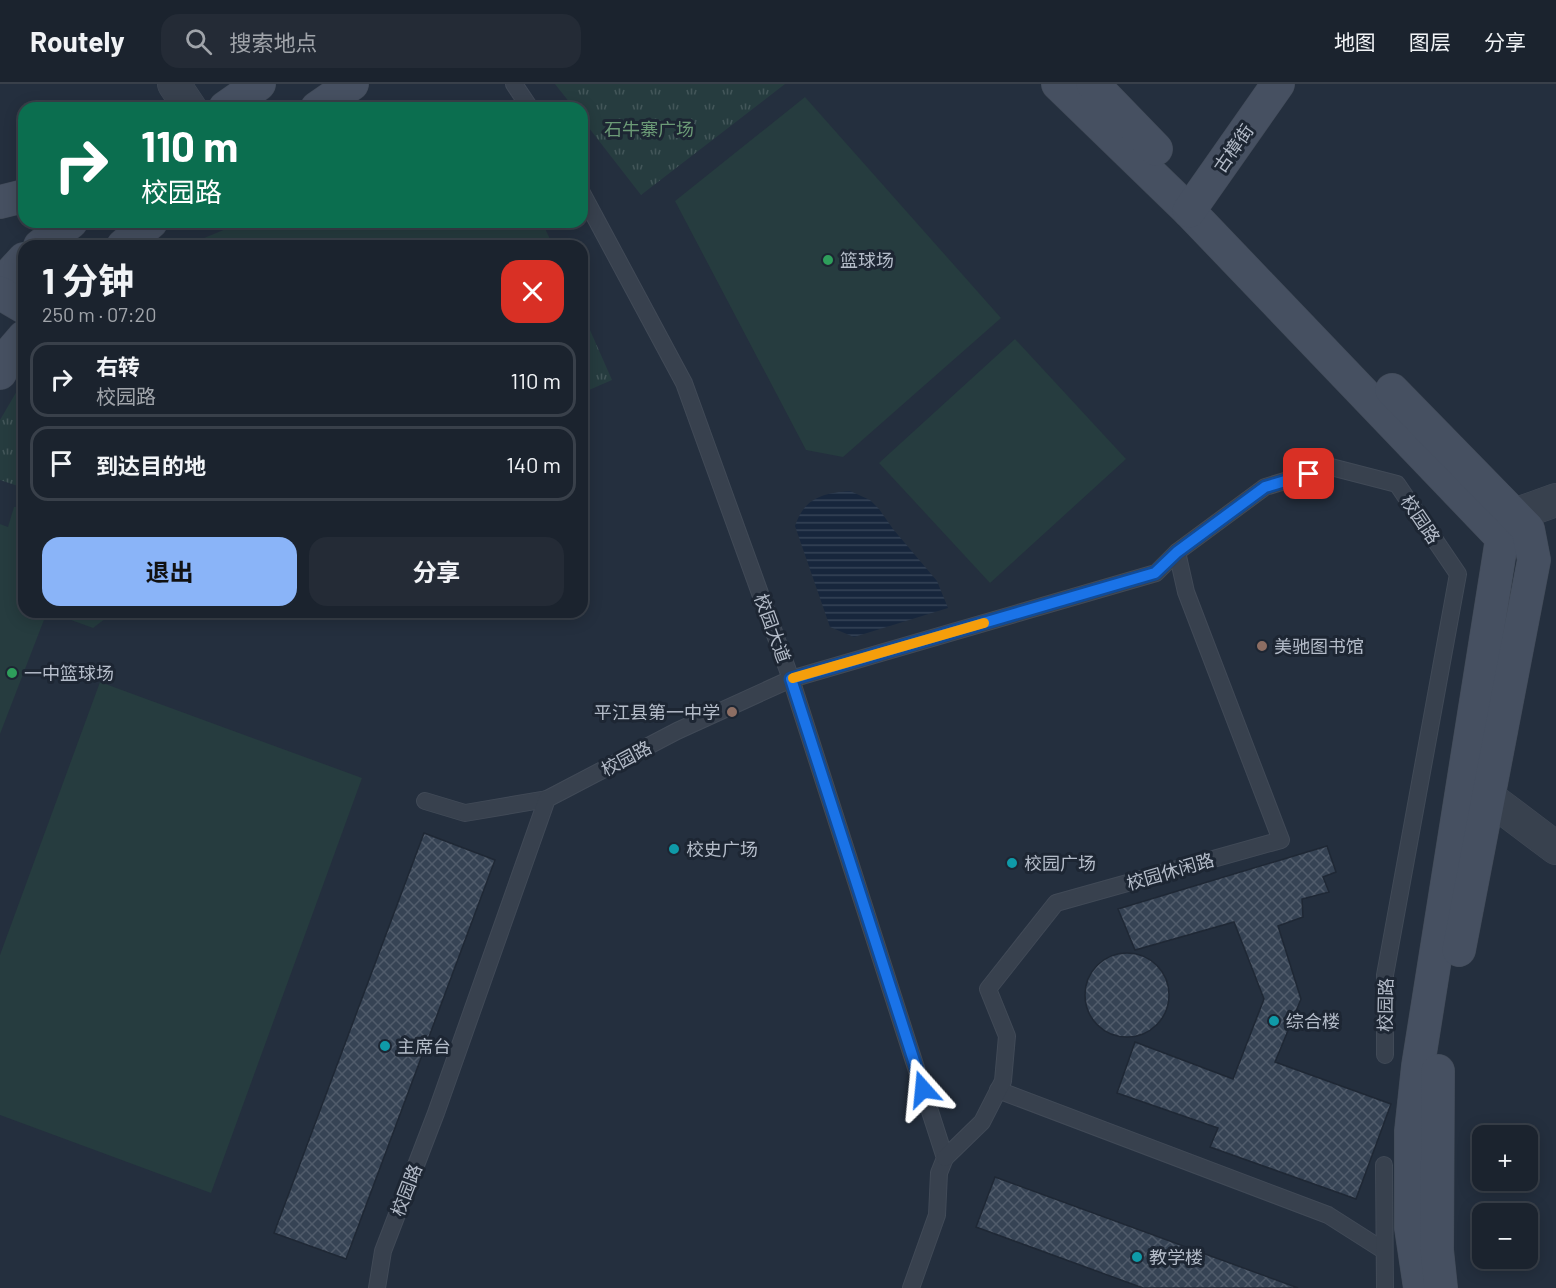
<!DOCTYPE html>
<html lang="zh">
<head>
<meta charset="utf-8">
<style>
  :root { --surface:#1b232e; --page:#242b36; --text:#f1f3f6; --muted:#a0a4aa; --line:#39404a; --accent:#8ab4f8 }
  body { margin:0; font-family:Barlow,"Noto Sans SC",sans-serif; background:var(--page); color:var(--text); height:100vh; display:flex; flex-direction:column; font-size:22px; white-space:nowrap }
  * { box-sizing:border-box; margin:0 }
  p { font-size:20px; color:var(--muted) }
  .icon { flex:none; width:33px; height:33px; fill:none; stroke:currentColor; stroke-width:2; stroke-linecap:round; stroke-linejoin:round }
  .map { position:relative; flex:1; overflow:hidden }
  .panel { position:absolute; left:18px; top:156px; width:570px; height:378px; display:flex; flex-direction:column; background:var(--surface); border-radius:18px; box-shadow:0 3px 15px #0003,0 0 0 2px var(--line) }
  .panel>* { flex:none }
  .top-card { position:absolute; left:18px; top:18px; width:570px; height:126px; border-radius:18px; box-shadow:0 3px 15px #0003,0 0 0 2px var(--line); background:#0b6e4f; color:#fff; overflow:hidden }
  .tools { position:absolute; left:1472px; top:1041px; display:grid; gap:12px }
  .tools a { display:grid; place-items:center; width:66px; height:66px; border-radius:12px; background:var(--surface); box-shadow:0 3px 15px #0003,0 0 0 2px var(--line); font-size:30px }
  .pin { position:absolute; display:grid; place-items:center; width:51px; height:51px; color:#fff; margin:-26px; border-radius:12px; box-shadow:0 3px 9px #0006 }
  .me { position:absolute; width:66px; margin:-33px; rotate:342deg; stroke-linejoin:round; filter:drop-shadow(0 0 4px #0008) }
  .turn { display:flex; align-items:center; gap:21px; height:126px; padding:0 24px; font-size:27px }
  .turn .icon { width:78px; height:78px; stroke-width:2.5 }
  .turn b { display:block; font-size:42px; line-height:51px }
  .round { display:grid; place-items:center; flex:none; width:63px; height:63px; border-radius:18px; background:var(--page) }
  .head { display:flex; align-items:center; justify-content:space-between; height:102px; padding:0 24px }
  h1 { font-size:36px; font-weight:700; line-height:45px }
  .action { display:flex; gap:12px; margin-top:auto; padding:12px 24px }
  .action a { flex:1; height:69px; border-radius:18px; background:var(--accent); color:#111; font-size:24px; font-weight:700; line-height:69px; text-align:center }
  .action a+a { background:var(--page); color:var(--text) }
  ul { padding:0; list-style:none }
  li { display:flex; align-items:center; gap:18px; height:75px; margin:0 12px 9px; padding:0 12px; border:3px solid var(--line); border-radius:18px }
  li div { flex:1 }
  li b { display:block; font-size:22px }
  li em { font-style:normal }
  header { display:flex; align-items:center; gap:36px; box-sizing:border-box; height:84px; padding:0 30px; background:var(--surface); border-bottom:2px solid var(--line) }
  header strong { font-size:28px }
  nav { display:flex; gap:33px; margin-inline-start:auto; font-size:21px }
  .search { width:420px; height:54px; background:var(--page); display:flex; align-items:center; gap:15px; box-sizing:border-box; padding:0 21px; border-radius:18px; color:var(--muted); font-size:22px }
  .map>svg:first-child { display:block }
  .grass { fill:url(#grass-tufts) }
  .pitch { fill:#263c3f }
  .water { fill:url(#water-rules) }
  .building { fill:url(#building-cross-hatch); stroke:#1f2835; stroke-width:1.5 }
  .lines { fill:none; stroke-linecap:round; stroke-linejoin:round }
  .lane-casing { stroke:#414a57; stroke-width:18 }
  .street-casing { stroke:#414a57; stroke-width:34 }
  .secondary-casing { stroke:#414a57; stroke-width:34 }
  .lane { stroke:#38414e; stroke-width:16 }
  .street { stroke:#38414e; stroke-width:33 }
  .secondary { stroke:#465061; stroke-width:33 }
  .route-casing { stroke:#114b97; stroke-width:15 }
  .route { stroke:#1a73e8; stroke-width:10 }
  .slow { stroke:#f59e0b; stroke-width:10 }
  .leisure-dot { fill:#2e9e5b; stroke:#1d2633; stroke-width:2 }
  .education-dot { fill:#8d6e63; stroke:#1d2633; stroke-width:2 }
  .culture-dot { fill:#0f9aa8; stroke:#1d2633; stroke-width:2 }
  .labels { text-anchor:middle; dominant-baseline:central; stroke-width:6; stroke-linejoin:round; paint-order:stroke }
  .park-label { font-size:18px; fill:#6b9a76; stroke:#1d2633 }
  .street-label { font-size:18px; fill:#b4bcc9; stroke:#1d2633 }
  .poi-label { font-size:18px; fill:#b4bcc9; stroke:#1d2633; text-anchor:start }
</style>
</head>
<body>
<header>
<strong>Routely</strong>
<div class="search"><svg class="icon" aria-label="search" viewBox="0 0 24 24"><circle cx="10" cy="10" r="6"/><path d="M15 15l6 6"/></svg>搜索地点</div>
<nav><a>地图</a><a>图层</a><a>分享</a></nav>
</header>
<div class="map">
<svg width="1556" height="1204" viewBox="0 0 1556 1204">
  <defs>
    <pattern id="grass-tufts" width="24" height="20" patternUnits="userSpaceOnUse" patternTransform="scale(1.5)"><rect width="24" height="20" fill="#263c3f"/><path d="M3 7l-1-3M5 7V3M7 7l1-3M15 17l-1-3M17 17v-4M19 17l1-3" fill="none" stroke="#435659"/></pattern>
    <pattern id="water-rules" width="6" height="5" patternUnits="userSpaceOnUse" patternTransform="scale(1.5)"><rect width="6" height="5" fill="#17263c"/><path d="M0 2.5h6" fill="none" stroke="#364457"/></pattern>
    <pattern id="building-cross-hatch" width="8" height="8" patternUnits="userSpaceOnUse" patternTransform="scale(1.5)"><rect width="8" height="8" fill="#364354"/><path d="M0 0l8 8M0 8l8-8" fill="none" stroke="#515c6b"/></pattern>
  </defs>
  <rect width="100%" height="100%" fill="#242f3e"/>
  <!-- grass -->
  <g class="grass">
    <polygon points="555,0 785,0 641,111 582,35 582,24 574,24"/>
    <polygon points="243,138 542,138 553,162 185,162"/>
    <polygon points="582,228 612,296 582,309"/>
    <polygon points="24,295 24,404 0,396 0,336"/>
  </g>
  <!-- pitch -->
  <g class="pitch">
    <polygon points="805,13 1001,234 843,373 806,366 675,117"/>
    <polygon points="1015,255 1126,375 990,499 879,379"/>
    <polygon points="14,423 24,423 24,528 47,528 0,650 0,440 8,443"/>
    <polygon points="49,528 114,528 93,544"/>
    <polygon points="100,598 362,694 211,1109 0,1031 0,871"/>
  </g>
  <!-- water -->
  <path class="water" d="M850,407L870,416L879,425L893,445L937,497L948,524L854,553L830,543L795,442C804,414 823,409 850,407Z"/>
  <!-- building -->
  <g class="building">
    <polygon points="424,749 495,776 346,1175 274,1149"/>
    <polygon points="1327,762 1336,788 1323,793 1329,808 1302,815 1303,833 1278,842 1301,915 1275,978 1391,1020 1356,1115 1210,1063 1218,1044 1117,1009 1135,958 1233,995 1264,915 1234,838 1135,866 1118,825"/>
    <circle cx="1127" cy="911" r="42"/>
    <polygon points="995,1093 1298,1204 1143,1204 976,1143"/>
  </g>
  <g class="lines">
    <!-- lane casing -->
    <g class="lane-casing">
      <g id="lane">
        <polyline points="514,0 530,24"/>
        <polyline points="582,109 684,299 791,595 945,1074 939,1089 937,1131 911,1204"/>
        <polyline points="425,717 465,729 547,715"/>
        <polyline points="998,1006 1328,1131 1383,1166"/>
        <polyline points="945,1074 982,1038 1003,997 1007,952 988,905 1056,819 1281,756 1186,508 1177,468"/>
        <polyline points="1384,1081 1385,1204"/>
        <polyline points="377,1204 383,1167 436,1029 547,715 677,647 791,595 1156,489 1177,468 1265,403 1331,383 1397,400 1458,490 1385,891 1385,971"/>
      </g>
    </g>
    <!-- street casing -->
    <g class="street-casing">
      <g id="street">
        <polyline points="174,0 190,24"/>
        <polyline points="1489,435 1514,431 1556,416"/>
        <polyline points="1466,701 1487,712 1556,764"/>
      </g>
    </g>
    <!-- secondary casing -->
    <g class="secondary-casing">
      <g id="secondary">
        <polyline points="1058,0 1189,127 1502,454 1418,982 1411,1047 1411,1144 1420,1204"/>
        <polyline points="1093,0 1156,65"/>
        <polyline points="225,24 259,0"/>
        <polyline points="317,24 352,0"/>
        <polyline points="0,118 24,112"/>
        <polyline points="1189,127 1278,0"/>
        <polyline points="40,162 71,138"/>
        <polyline points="123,162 151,138"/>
        <polyline points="0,201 24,175"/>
        <polyline points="0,209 24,223"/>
        <polyline points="0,289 11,268 24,253"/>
        <polyline points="1392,306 1528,445 1534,476 1459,866"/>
        <polyline points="1438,987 1437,1166 1441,1204"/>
      </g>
    </g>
    <!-- lane -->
    <use href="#lane" class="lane"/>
    <!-- street -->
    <use href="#street" class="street"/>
    <!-- secondary -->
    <use href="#secondary" class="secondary"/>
  </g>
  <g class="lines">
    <!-- route casing -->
    <g class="route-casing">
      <polyline id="route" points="923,1005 791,595 1155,489 1177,468 1265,403 1309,390"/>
    </g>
    <!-- route -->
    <use href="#route" class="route"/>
    <!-- slow -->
    <polyline class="slow" points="793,594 984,539"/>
  </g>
  <!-- markers -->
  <g class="leisure-dot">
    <circle cx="828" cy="176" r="6"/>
    <circle cx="12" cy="589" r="6"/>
  </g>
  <g class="education-dot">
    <circle cx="1262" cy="562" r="6"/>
    <circle cx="732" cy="628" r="6"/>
  </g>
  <g class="culture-dot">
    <circle cx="674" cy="765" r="6"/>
    <circle cx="1012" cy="779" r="6"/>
    <circle cx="1274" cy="937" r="6"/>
    <circle cx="385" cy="962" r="6"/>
    <circle cx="1137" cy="1173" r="6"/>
  </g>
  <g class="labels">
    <!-- park labels -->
    <g class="park-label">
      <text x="649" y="45">石牛寨广场</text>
    </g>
    <!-- street labels -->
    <g class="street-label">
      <text transform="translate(1233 64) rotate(-55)">古樟街</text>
      <text transform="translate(1421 435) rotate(56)">校园路</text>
      <text transform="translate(773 544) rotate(70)">校园大道</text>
      <text transform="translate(626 674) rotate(-28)">校园路</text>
      <text transform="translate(1170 787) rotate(-16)">校园休闲路</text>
      <text transform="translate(1385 921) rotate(-89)">校园路</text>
      <text transform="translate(406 1106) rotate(-69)">校园路</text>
    </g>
    <!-- poi labels -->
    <g class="poi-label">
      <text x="840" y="176">篮球场</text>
      <text x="1274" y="562">美驰图书馆</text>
      <text x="24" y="589">一中篮球场</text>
      <text x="720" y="628" text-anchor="end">平江县第一中学</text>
      <text x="686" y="765">校史广场</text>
      <text x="1024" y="779">校园广场</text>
      <text x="1286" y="937">综合楼</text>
      <text x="397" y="962">主席台</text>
      <text x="1149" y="1173">教学楼</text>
    </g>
  </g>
</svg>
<div class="tools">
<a>+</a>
<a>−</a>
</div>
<div class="pin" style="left:1309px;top:390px;background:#d93025"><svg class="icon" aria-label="arrive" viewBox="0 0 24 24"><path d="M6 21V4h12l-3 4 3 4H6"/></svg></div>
<svg class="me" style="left:923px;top:1005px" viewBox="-20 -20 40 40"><path d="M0-17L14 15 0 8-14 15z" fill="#1a73e8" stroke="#fff" stroke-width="4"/></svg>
<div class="top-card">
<div class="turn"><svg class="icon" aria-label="right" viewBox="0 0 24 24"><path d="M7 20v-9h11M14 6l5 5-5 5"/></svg><div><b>110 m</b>校园路</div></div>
</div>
<section class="panel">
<div class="head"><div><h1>1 分钟</h1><p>250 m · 07:20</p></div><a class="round" style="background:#d93025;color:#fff"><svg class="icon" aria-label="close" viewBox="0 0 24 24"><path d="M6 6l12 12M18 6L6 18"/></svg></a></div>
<ul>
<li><svg class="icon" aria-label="right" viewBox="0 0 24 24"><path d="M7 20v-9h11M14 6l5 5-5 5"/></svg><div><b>右转</b><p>校园路</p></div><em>110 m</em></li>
<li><svg class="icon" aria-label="arrive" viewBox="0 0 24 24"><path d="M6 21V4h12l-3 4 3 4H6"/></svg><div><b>到达目的地</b></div><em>140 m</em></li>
</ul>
<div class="action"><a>退出</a><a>分享</a></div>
</section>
</div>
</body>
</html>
